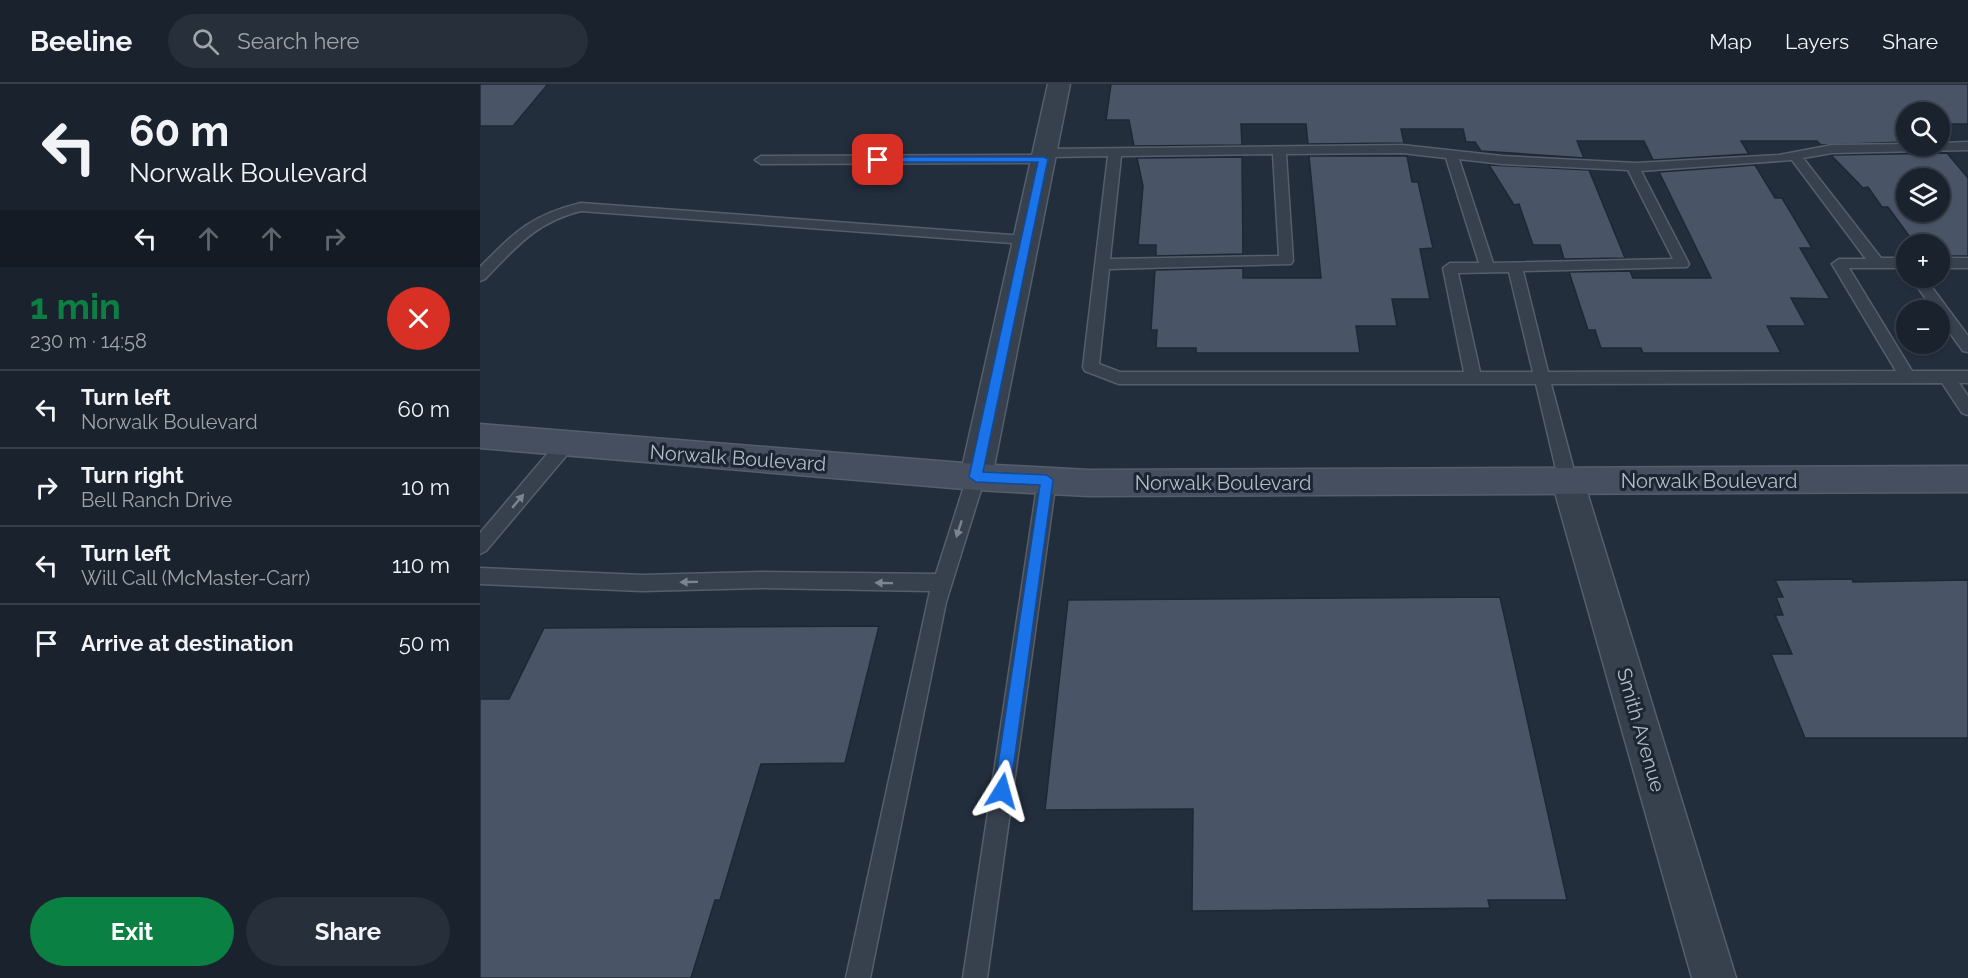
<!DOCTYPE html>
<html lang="en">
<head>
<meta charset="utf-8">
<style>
  :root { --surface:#1a222e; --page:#272f3a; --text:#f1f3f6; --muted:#9fa4aa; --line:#383f4a; --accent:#0b8043 }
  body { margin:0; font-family:Raleway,sans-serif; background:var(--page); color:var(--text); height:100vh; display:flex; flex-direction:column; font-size:22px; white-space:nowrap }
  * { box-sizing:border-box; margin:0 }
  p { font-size:20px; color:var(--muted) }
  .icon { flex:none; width:33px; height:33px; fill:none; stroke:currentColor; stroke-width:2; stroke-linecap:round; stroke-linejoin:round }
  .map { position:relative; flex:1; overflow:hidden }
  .panel { display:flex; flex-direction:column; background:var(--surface); width:480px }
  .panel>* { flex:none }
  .hud { background:#1a222e; color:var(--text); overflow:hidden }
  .tools { position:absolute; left:1416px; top:18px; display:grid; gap:12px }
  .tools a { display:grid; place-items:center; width:54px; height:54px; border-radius:50%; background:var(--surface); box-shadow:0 2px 4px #0004,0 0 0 2px var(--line); font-size:30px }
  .pin { position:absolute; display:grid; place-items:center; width:51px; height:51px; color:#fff; margin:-26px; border-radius:12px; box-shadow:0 3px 9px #0006 }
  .me { position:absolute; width:66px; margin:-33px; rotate:8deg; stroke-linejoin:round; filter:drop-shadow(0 0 4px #0008) }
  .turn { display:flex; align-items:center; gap:21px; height:126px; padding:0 30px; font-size:27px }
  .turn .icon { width:78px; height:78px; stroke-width:2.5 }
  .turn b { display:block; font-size:42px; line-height:51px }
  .lanes { display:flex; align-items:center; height:57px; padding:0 30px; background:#0003; justify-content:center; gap:30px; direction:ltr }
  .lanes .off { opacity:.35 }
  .round { display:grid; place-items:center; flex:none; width:63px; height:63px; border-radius:32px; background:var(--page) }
  .overview { display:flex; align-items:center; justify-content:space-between; height:102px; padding:0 30px }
  h1 { font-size:36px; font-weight:700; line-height:45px; color:var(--accent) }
  .primary-button { display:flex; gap:12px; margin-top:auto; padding:12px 30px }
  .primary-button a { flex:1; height:69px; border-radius:36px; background:var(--accent); color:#fff; font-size:24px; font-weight:700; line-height:69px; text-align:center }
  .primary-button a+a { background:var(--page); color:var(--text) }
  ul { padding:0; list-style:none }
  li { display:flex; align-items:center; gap:18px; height:78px; padding:0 30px; border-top:2px solid var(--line) }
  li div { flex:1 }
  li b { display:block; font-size:22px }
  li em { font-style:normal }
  header { display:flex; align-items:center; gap:36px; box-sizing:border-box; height:84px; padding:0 30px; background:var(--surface); border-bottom:2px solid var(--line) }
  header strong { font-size:28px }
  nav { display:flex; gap:33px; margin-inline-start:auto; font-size:21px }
  .search { width:420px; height:54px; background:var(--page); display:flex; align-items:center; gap:15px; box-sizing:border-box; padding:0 21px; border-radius:33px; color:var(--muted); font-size:22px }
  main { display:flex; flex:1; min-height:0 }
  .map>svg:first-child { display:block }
  .building { fill:#495566; stroke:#1e2734; stroke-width:1.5; fill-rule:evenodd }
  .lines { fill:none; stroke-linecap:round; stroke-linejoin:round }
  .service-casing { stroke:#555e6b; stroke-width:3 }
  .minor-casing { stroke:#555e6b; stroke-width:3 }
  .secondary-casing { stroke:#555e6b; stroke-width:3 }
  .service { fill:#37404d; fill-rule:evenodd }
  .minor { fill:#37404d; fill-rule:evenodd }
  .secondary { fill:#454f60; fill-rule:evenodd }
  .oneway { fill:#7b8491 }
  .route { fill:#1a73e8; stroke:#114b97; stroke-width:1.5 }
  .labels { text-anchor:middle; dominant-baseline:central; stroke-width:6; stroke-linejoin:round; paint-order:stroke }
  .street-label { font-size:20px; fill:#b3bbc8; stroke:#1c2532 }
</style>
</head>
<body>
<header>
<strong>Beeline</strong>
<div class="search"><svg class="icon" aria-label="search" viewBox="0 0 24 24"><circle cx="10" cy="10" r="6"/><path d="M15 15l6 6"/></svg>Search here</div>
<nav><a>Map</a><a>Layers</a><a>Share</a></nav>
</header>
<main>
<section class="panel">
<div class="hud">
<div class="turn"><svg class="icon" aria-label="left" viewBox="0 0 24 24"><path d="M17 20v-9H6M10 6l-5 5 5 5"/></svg><div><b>60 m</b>Norwalk Boulevard</div></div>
<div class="lanes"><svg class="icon" aria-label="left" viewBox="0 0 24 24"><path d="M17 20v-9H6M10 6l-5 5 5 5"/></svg><svg class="icon off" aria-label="ahead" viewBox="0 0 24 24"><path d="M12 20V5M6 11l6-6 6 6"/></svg><svg class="icon off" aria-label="ahead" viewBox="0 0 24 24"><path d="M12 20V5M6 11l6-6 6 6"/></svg><svg class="icon off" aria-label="right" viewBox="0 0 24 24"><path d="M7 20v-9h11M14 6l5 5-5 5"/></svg></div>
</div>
<div class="overview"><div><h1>1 min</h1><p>230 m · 14:58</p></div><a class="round" style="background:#d93025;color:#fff"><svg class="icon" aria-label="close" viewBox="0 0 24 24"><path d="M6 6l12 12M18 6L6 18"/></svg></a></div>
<ul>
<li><svg class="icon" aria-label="left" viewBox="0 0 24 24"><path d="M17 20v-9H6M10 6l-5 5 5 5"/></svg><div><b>Turn left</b><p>Norwalk Boulevard</p></div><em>60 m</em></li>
<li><svg class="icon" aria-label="right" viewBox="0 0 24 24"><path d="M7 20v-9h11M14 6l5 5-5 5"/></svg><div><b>Turn right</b><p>Bell Ranch Drive</p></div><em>10 m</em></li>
<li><svg class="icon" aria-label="left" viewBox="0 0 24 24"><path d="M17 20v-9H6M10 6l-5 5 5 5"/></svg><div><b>Turn left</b><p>Will Call (McMaster-Carr)</p></div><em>110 m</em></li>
<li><svg class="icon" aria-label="arrive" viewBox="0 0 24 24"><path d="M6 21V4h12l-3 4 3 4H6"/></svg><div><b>Arrive at destination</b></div><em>50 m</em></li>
</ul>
<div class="primary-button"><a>Exit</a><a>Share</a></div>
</section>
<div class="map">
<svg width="1488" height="894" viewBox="0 0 1488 894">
  <rect width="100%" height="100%" fill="#232e3d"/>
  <!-- building -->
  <g class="building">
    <polygon points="0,0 68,0 33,42 0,42"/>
    <polygon points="631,0 1488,0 1488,40 1460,40 1460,28 1426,28 1426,58 1341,61 1337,57 1261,57 1269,70 1173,76 1164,57 1097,57 1104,74 1001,67 995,58 986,58 983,45 921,45 924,59 828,60 826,40 761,40 762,61 654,62 649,36 626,36"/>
    <path d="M1467,69L1488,94V172H1466L1460,160H1435L1408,123H1402L1388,103L1383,104L1351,71ZM1426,94H1460V128H1426Z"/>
    <polygon points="829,72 927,72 932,98 938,98 953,164 940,165 950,215 912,215 917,242 876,242 880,269 716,269 716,264 676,264 677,246 671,246 675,186 763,184 763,194 841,194"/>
    <polygon points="762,73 763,170 676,172 676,161 658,161 663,102 657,74"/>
    <polygon points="1009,81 1109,86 1145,174 1084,175 1080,161 1053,161 1039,120 1034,121"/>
    <polygon points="1275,81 1295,114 1302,114 1332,164 1320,164 1350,215 1311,214 1326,242 1287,242 1301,269 1163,269 1161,264 1121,264 1115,246 1108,246 1089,188 1150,187 1153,194 1231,194 1179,88"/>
    <polygon points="1372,495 1373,498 1488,496 1488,654 1325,654 1291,570 1312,570 1295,531 1303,531 1296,513 1303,513 1295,496"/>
    <polygon points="1020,513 1087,816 1008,816 1010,824 712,827 713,725 565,726 588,516"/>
    <polygon points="399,542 365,679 281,680 240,816 235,816 211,894 0,894 0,615 29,615 64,544"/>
  </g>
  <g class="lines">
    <!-- service casing -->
    <g class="service-casing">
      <g id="service">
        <path d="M1488,58V66L1352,69L1323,74L1401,174H1426V184H1369L1432,287H1488V299H1479L1488,312V331L1482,329L1462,299L1071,300L1097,398L1094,403L1088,405L1082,403L1079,398L1056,300H639L605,287L603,283L628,72L568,73L567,78L563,79L281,80L275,76L281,72L560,71L561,66L565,65L922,61L1022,72L1156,79L1299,71L1352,61L1426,60V62H1460V59ZM922,69L966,74L999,179H970L963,184L984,288H640L619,280L629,185L811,180L813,177L806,70ZM793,70L799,172L630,175L641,72ZM979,75L1022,80L1148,86L1193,175L1013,179ZM1312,76L1386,175H1359L1352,180L1416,287L1068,288L1043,187L1207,183L1209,180L1161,87ZM1029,188L1053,288H1000L978,189Z"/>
        <path d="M101,119L546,152L553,156L546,160L101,127C56,138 36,163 5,195L0,197V183C35,148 51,131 101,119Z"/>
        <rect x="1460" y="174" width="28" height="10"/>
        <polygon points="1431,194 1445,194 1488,252 1488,268 1483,267 1460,235 1460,226 1454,226"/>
        <polygon points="85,354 91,356 93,361 91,366 6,467 0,470 0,449 79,356"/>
        <polygon points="496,386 502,388 505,393 466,518 390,894 366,894 450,507 281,504 162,507 0,500 0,484 162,491 281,488 456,490 487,393 490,388"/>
        <polygon points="567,389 573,391 576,396 507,894 483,894 558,396 561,391"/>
      </g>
    </g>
    <!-- minor casing -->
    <g class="minor-casing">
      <g id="minor">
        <polygon points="568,0 590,0 512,393 507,402 496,406 485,402 480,393"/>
        <polygon points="1088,385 1099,389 1104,398 1256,894 1212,894 1072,398 1077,389"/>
      </g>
    </g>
    <!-- secondary casing -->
    <g class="secondary-casing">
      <polygon id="secondary" points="0,340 496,380 609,386 1488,382 1488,408 609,412 496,406 0,364"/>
    </g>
    <!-- service -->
    <use href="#service" class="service"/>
    <!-- minor -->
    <use href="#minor" class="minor"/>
    <!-- secondary -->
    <use href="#secondary" class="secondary"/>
  </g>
  <!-- one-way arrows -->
  <defs><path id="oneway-solid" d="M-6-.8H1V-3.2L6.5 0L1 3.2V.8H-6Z" transform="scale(1.5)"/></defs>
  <g class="oneway">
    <use href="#oneway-solid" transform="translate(38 417) rotate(-50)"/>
    <use href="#oneway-solid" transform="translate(479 445) rotate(108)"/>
    <use href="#oneway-solid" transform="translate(209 498) rotate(179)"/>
    <use href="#oneway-solid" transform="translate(404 499) rotate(-179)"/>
  </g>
  <!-- route -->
  <polygon class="route" points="563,73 568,75 503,388 567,391 573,396 530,707 528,713 522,716 516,713 514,707 560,401 496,398 489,393 558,78 398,78 394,76 398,73"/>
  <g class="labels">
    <!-- street labels -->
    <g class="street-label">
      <text transform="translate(258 374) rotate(4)">Norwalk Boulevard</text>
      <text x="1229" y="397">Norwalk Boulevard</text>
      <text x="743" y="399">Norwalk Boulevard</text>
      <text transform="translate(1161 646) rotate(74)">Smith Avenue</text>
    </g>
  </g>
</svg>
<div class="tools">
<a><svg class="icon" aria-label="search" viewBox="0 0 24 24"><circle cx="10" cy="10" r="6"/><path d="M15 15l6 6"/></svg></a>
<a><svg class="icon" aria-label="layers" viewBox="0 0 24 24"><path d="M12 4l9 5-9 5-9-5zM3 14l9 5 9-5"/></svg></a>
<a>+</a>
<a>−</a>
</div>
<div class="pin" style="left:398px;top:76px;background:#d93025"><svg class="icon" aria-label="arrive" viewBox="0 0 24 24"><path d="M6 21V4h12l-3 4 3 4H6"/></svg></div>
<svg class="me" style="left:522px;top:707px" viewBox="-20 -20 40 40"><path d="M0-17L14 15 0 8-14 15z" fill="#1a73e8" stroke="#fff" stroke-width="4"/></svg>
</div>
</main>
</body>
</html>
